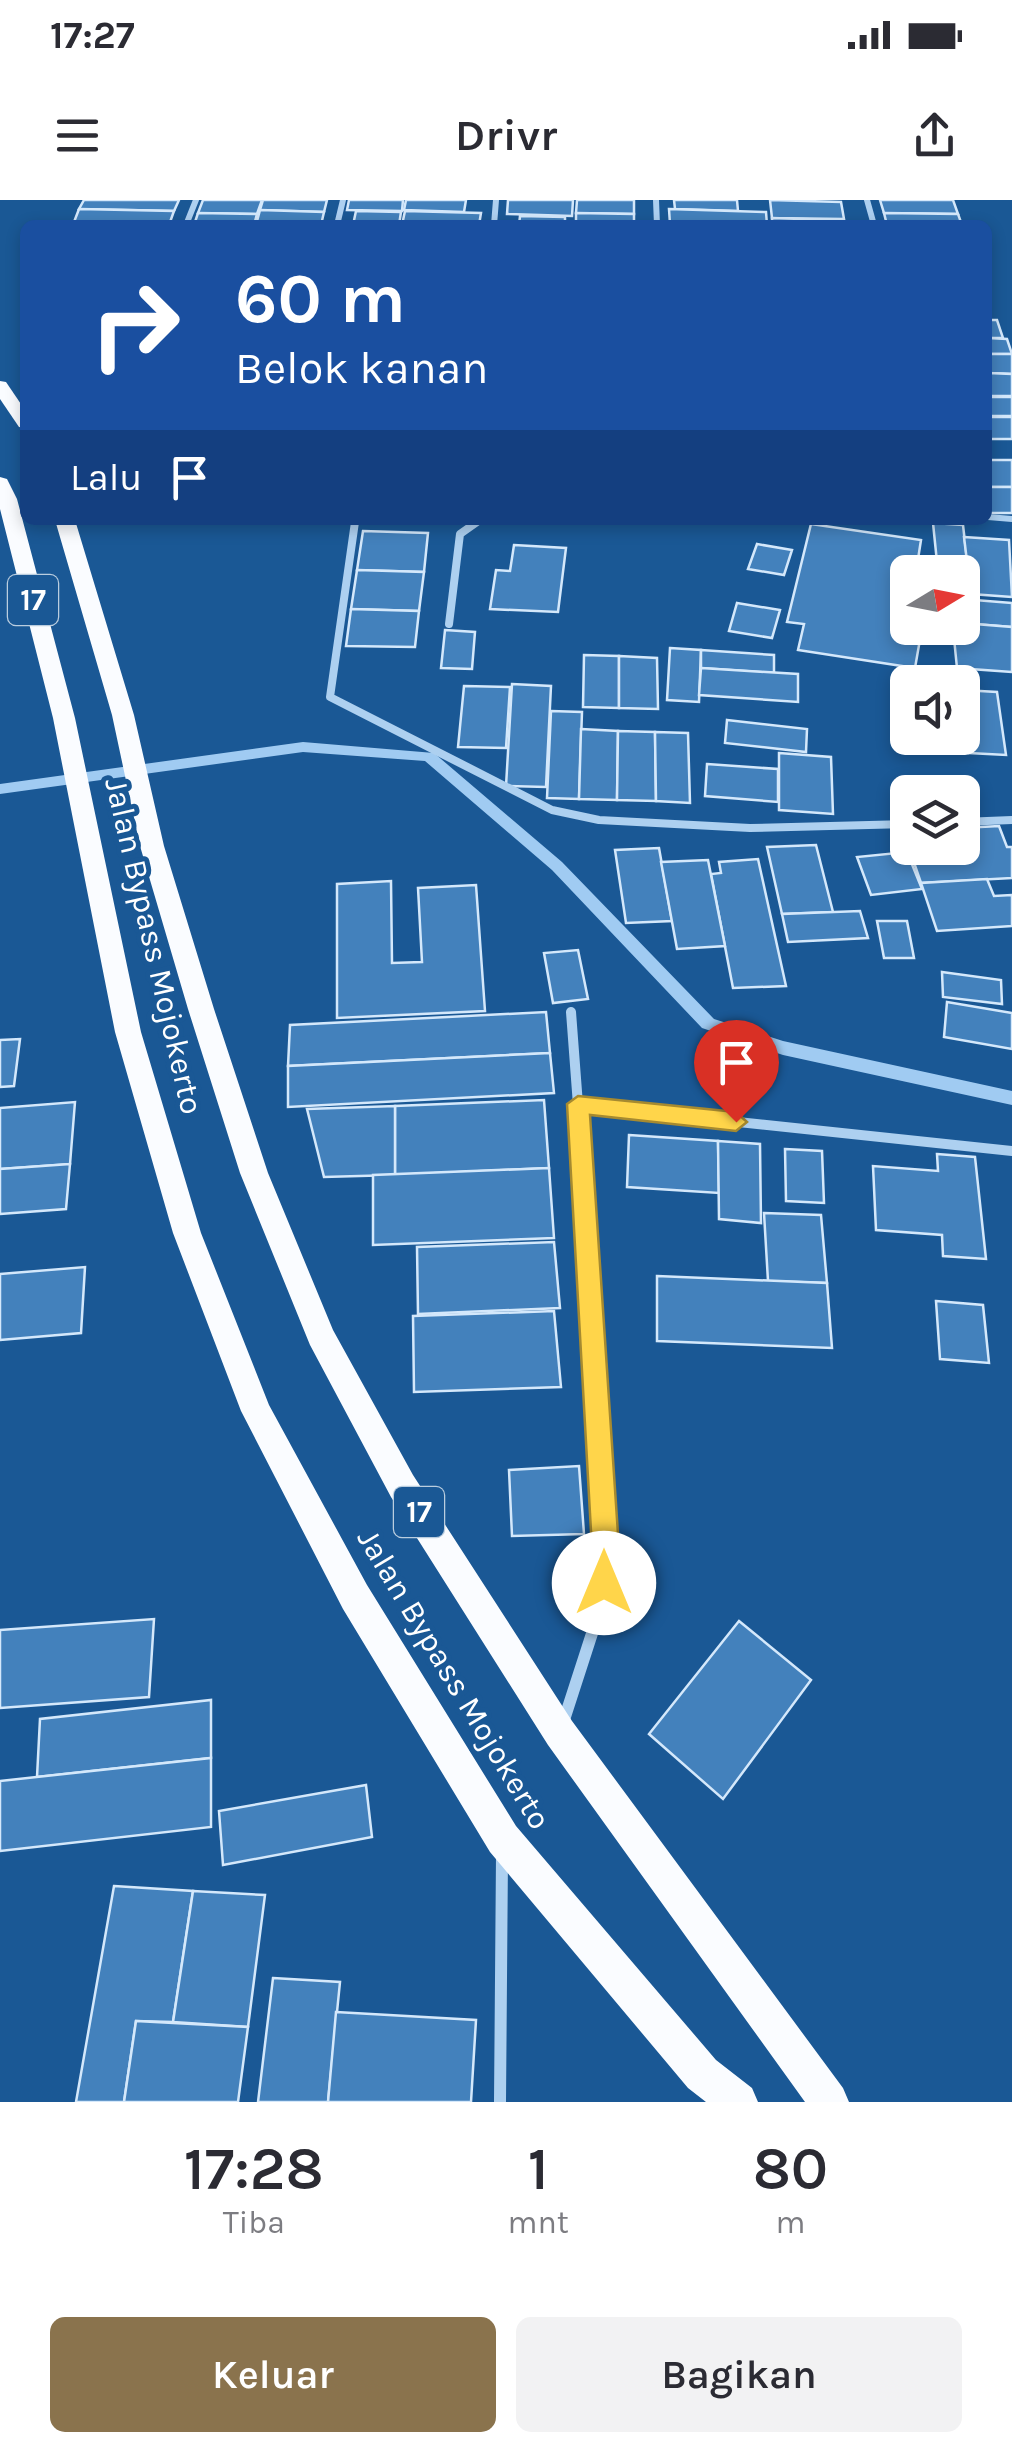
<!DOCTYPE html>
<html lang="id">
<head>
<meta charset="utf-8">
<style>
  :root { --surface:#fff; --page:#f2f2f3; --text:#2b2b33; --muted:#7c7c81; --accent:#8a734d }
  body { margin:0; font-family:Karla,sans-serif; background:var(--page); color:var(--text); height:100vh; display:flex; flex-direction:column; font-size:38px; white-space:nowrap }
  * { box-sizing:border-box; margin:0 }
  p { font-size:32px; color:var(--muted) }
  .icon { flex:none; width:55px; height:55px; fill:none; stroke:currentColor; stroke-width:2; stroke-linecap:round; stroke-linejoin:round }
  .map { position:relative; height:1902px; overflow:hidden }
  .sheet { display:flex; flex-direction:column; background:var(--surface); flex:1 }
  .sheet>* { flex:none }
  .banner { position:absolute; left:20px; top:20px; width:972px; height:305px; border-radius:15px; box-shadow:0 5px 15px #0003; background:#1a4fa0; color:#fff; overflow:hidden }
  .needle { width:65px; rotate:80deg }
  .fabs { position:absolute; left:890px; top:355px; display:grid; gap:20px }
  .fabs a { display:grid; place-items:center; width:90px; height:90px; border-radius:15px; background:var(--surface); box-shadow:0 5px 15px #0003; font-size:50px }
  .pin { position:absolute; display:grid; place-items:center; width:85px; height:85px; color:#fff; margin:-102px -42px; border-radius:50% 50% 50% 0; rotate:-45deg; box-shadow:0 0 10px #0007 }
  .pin .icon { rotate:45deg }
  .me { position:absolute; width:110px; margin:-55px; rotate:0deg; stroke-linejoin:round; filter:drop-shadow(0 0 8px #0008) }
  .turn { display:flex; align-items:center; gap:35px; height:210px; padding:0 50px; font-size:45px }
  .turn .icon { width:130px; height:130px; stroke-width:2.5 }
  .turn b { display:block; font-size:70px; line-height:85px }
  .then { display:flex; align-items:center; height:95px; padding:0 50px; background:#0003; gap:20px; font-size:38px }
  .eta { display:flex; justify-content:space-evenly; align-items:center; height:170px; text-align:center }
  .eta b { font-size:60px; font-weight:600; line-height:70px }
  .action { display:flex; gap:20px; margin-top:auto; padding:20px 50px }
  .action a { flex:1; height:115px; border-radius:15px; background:var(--accent); color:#fff; font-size:40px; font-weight:600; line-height:115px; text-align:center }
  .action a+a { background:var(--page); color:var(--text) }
  .status { display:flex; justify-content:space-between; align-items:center; height:70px; padding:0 50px; background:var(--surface); direction:ltr }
  .status svg { height:28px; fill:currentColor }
  header { display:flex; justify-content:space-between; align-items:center; height:130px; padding:0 50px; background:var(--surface); font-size:45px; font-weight:600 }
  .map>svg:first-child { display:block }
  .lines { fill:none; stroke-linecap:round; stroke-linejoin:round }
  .stream { fill:#a0cbf2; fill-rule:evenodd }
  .building { fill:#4381bc; stroke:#d4e8fb; stroke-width:2.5 }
  .minor-far3 { stroke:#add0f0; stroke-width:6 }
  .minor-far2 { stroke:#add0f0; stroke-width:8 }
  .minor-far1 { stroke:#add0f0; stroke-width:10 }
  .minor { stroke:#add0f0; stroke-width:12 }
  .trunk { fill:#fafcff; fill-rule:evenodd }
  .route { fill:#ffd54a; stroke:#a68a30; stroke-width:2.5 }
  .labels { text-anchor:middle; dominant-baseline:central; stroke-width:10; stroke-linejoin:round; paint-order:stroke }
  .shield { fill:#1a5895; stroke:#bacddf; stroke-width:2.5 }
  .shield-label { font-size:30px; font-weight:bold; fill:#fff }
  .street-label { font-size:32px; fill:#fff; stroke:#1a5895 }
</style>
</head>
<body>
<div class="status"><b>17:27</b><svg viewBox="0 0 49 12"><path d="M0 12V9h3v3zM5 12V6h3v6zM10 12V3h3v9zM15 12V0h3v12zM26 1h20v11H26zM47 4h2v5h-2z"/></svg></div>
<header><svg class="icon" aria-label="menu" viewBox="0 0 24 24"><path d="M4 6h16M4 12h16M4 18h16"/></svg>Drivr<svg class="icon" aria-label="share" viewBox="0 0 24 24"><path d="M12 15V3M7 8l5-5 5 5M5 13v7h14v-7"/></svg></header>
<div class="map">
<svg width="1012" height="1902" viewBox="0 0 1012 1902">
  <rect width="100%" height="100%" fill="#1a5895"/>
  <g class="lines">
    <!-- stream -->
    <polygon class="stream" points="303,542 434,553 562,662 714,819 783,841 1012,891 1012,905 783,855 702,828 552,670 425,561 303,552 0,594 0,584"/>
  </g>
  <!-- building -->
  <g class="building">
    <polygon points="84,0 179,0 174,11 79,9"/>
    <polygon points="203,0 262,0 257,14 198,13"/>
    <polygon points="263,0 327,0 324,12 260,10"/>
    <polygon points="349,0 403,0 402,11 347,10"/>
    <polygon points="406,0 466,0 464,12 404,10"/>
    <polygon points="508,0 573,0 572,16 507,14"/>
    <polygon points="577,0 634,0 634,14 576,13"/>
    <polygon points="674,0 737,0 738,11 675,9"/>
    <polygon points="770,0 841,2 844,19 772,18"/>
    <polygon points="880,0 953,0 958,14 884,13"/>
    <polygon points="79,9 174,11 169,25 74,22"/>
    <polygon points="669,9 766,12 767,25 670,24"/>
    <polygon points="260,10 324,12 321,25 256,25"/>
    <polygon points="356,11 401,12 399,25 353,25"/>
    <polygon points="405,11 481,13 479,25 402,25"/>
    <polygon points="198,13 257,14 254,25 194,25"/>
    <polygon points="576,13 634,14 634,25 576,25"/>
    <polygon points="884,13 958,14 962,25 887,25"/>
    <polygon points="520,16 565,17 565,25 519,25"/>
    <polygon points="772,18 832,20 844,21 845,25 772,25"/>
    <polygon points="988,120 997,120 1003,138 988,138"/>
    <polygon points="988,138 1007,139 1012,154 988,154"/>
    <polygon points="988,154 1012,154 1012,174 988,173"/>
    <polygon points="988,173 1012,174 1012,196 988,196"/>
    <rect x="988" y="197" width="24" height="19"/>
    <rect x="988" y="217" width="24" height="22"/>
    <rect x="988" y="260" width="24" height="27"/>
    <rect x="988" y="287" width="24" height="26"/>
    <polygon points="933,323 963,325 971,394 962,393 962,372 938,372"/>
    <polygon points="811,324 921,340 916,372 908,372 908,428 922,428 915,468 798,450 804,424 787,422"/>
    <polygon points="363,331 428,333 424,372 357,370"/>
    <polygon points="964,337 1009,340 1012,397 971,394"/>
    <polygon points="757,344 792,350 784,375 748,369"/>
    <polygon points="514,345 566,348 558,412 490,409 496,370 510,371"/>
    <polygon points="357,370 424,372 419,411 351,409"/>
    <polygon points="962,399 1012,403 1012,427 962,423"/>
    <polygon points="737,403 780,410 772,438 729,431"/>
    <polygon points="351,409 419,411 415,447 346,446"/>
    <polygon points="962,423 1012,427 1012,472 957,468 953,428 962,428"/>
    <polygon points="445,430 475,432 472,469 441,468"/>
    <polygon points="670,448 701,450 699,502 667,500"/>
    <polygon points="701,450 774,455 774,473 701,468"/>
    <polygon points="584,455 619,456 619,508 583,507"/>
    <polygon points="619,456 657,458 658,509 619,508"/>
    <polygon points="701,468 798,474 798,502 699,495"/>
    <polygon points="512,484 551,486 546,587 506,586"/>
    <polygon points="464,486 510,487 506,548 458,547"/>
    <polygon points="962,490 997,492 1006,555 969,553"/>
    <polygon points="551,511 582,512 579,599 547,598"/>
    <polygon points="727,520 807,529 806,552 725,543"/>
    <polygon points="581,529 618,531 617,600 579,599"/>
    <polygon points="618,531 655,532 656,601 617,600"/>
    <polygon points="655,532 688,533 690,603 656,601"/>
    <polygon points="779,553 831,557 833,614 779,610"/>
    <polygon points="707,564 778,569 778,602 705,596"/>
    <polygon points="999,626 1007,647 1012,647 1012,678 921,683 909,648 962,648 962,628"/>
    <polygon points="816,645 833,712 782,714 767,647"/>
    <polygon points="659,648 672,721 626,723 615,650"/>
    <polygon points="907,652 922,689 871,695 857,657"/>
    <polygon points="758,659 786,786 733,788 711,674 721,673 719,662"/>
    <polygon points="708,660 725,746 677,749 661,662"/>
    <polygon points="987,679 994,696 1012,695 1012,726 937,731 921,683"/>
    <polygon points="391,681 392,763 422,762 418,688 476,685 485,811 337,818 337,684"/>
    <polygon points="860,711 868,738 788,742 782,714"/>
    <polygon points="877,721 907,721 914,758 884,758"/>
    <polygon points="578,750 588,799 553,803 544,753"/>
    <polygon points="942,772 1001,780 1002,804 943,797"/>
    <polygon points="947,802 1012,813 1012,849 944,837"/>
    <polygon points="546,812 550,853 288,866 290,825"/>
    <polygon points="20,839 14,886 0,887 0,840"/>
    <polygon points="550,853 554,893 288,907 288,866"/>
    <polygon points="544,900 549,968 395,975 395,906"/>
    <polygon points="75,902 70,964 0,969 0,908"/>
    <polygon points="395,906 395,975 324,977 307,909"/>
    <polygon points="629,935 718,941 719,993 627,987"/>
    <polygon points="718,941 760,944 761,1023 719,1019"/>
    <polygon points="785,949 822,951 824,1003 786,1001"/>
    <polygon points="937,954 975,957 986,1059 943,1056 942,1035 876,1030 873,966 938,971"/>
    <polygon points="70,964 66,1009 0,1014 0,969"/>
    <polygon points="549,968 554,1038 373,1045 373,975"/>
    <polygon points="764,1013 821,1015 827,1083 768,1081"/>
    <polygon points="554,1042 560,1108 418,1114 417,1047"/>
    <polygon points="85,1067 81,1133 0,1140 0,1074"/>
    <polygon points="657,1076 827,1083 832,1148 657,1141"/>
    <polygon points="936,1101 983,1105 989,1163 940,1159"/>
    <polygon points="554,1111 561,1187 414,1192 413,1116"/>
    <polygon points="579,1266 584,1334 512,1336 509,1270"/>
    <polygon points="154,1419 149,1497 0,1508 0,1430"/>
    <polygon points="739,1421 811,1480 723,1599 649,1534"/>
    <polygon points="211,1500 211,1558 37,1577 40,1519"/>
    <polygon points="211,1558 211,1627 0,1651 0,1581"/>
    <polygon points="366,1585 372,1637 223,1665 219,1611"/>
    <polygon points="114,1686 193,1691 173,1822 136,1821 124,1902 76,1902"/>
    <polygon points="193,1691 265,1695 248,1827 173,1822"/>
    <polygon points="273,1778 340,1782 328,1902 258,1902"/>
    <polygon points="336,1812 476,1820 471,1902 328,1902"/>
    <polygon points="136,1821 248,1827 238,1902 124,1902"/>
  </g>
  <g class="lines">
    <!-- minor-far3 -->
    <g class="minor-far3">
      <polyline points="656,0 657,25"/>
      <polyline points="867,0 874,25"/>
      <polyline points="186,25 196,0"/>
      <polyline points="337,25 343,0"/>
      <polyline points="494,25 496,0"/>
      <polyline points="988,317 1012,319"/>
      <polyline points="354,324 355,320"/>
      <polyline points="474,324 480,320"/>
    </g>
    <!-- minor-far2 -->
    <g class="minor-far2">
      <polyline points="355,322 330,497 552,610 599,620 750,628 908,624"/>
      <polyline points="449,424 460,334 477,322"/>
      <polyline points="962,622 1012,620"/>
    </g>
    <!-- minor-far1 -->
    <g class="minor-far1">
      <polyline points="571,812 578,905"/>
      <polyline points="600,1250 578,905 1012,951"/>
    </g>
    <!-- minor -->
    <g class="minor">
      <polyline points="563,1523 597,1418 606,1349 600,1247"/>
      <polyline points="500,1902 502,1655"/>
    </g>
    <!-- trunk -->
    <g class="trunk">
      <polygon points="0,181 6,182 25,210 25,228 19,227 0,199"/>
      <polygon points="0,277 7,279 17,299 75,518 141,832 201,1033 269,1205 367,1385 516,1626 716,1860 752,1888 758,1902 706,1902 688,1888 490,1652 343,1409 241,1211 173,1033 115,832 53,518 0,309"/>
      <polygon points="55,320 75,320 134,515 164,646 214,809 268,973 333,1130 413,1275 572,1521 843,1888 849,1902 805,1902 548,1545 391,1297 310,1145 240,973 188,809 140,646 112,515"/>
    </g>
  </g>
  <!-- route -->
  <polygon class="route" points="578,896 736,912 747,922 736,931 590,915 619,1349 614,1393 604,1397 595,1393 591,1383 592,1349 567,904"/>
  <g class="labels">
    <!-- shield labels -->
    <g class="shield">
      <rect x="8" y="375" width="50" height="50" rx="8"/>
      <rect x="394" y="1287" width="50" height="50" rx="8"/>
    </g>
    <g class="shield-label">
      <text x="33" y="400">17</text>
      <text x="419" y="1312">17</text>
    </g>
    <!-- street labels -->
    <g class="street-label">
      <text transform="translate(154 746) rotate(77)">Jalan Bypass Mojokerto</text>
      <text transform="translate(454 1479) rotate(59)">Jalan Bypass Mojokerto</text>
    </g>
  </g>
</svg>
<div class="fabs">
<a><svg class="needle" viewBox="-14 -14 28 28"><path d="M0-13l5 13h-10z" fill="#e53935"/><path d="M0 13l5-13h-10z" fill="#7c7c81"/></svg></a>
<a><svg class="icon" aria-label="sound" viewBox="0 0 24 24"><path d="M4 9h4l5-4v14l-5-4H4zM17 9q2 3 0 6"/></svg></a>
<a><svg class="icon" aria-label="layers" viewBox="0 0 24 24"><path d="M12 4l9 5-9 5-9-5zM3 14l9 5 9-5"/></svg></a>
</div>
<div class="pin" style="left:736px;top:922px;background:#d93025"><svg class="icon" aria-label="arrive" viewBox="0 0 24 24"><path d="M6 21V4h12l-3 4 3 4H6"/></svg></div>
<svg class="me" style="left:604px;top:1383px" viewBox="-20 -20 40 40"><circle r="19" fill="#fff"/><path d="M0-13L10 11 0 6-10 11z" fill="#ffd54a"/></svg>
<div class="banner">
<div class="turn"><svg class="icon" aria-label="right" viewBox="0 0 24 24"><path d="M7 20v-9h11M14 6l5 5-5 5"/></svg><div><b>60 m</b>Belok kanan</div></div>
<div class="then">Lalu<svg class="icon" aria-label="arrive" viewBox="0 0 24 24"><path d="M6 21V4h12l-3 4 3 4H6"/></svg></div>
</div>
</div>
<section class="sheet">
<div class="eta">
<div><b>17:28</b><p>Tiba</p></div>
<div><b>1</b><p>mnt</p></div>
<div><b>80</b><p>m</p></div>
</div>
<div class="action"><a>Keluar</a><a>Bagikan</a></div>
</section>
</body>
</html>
